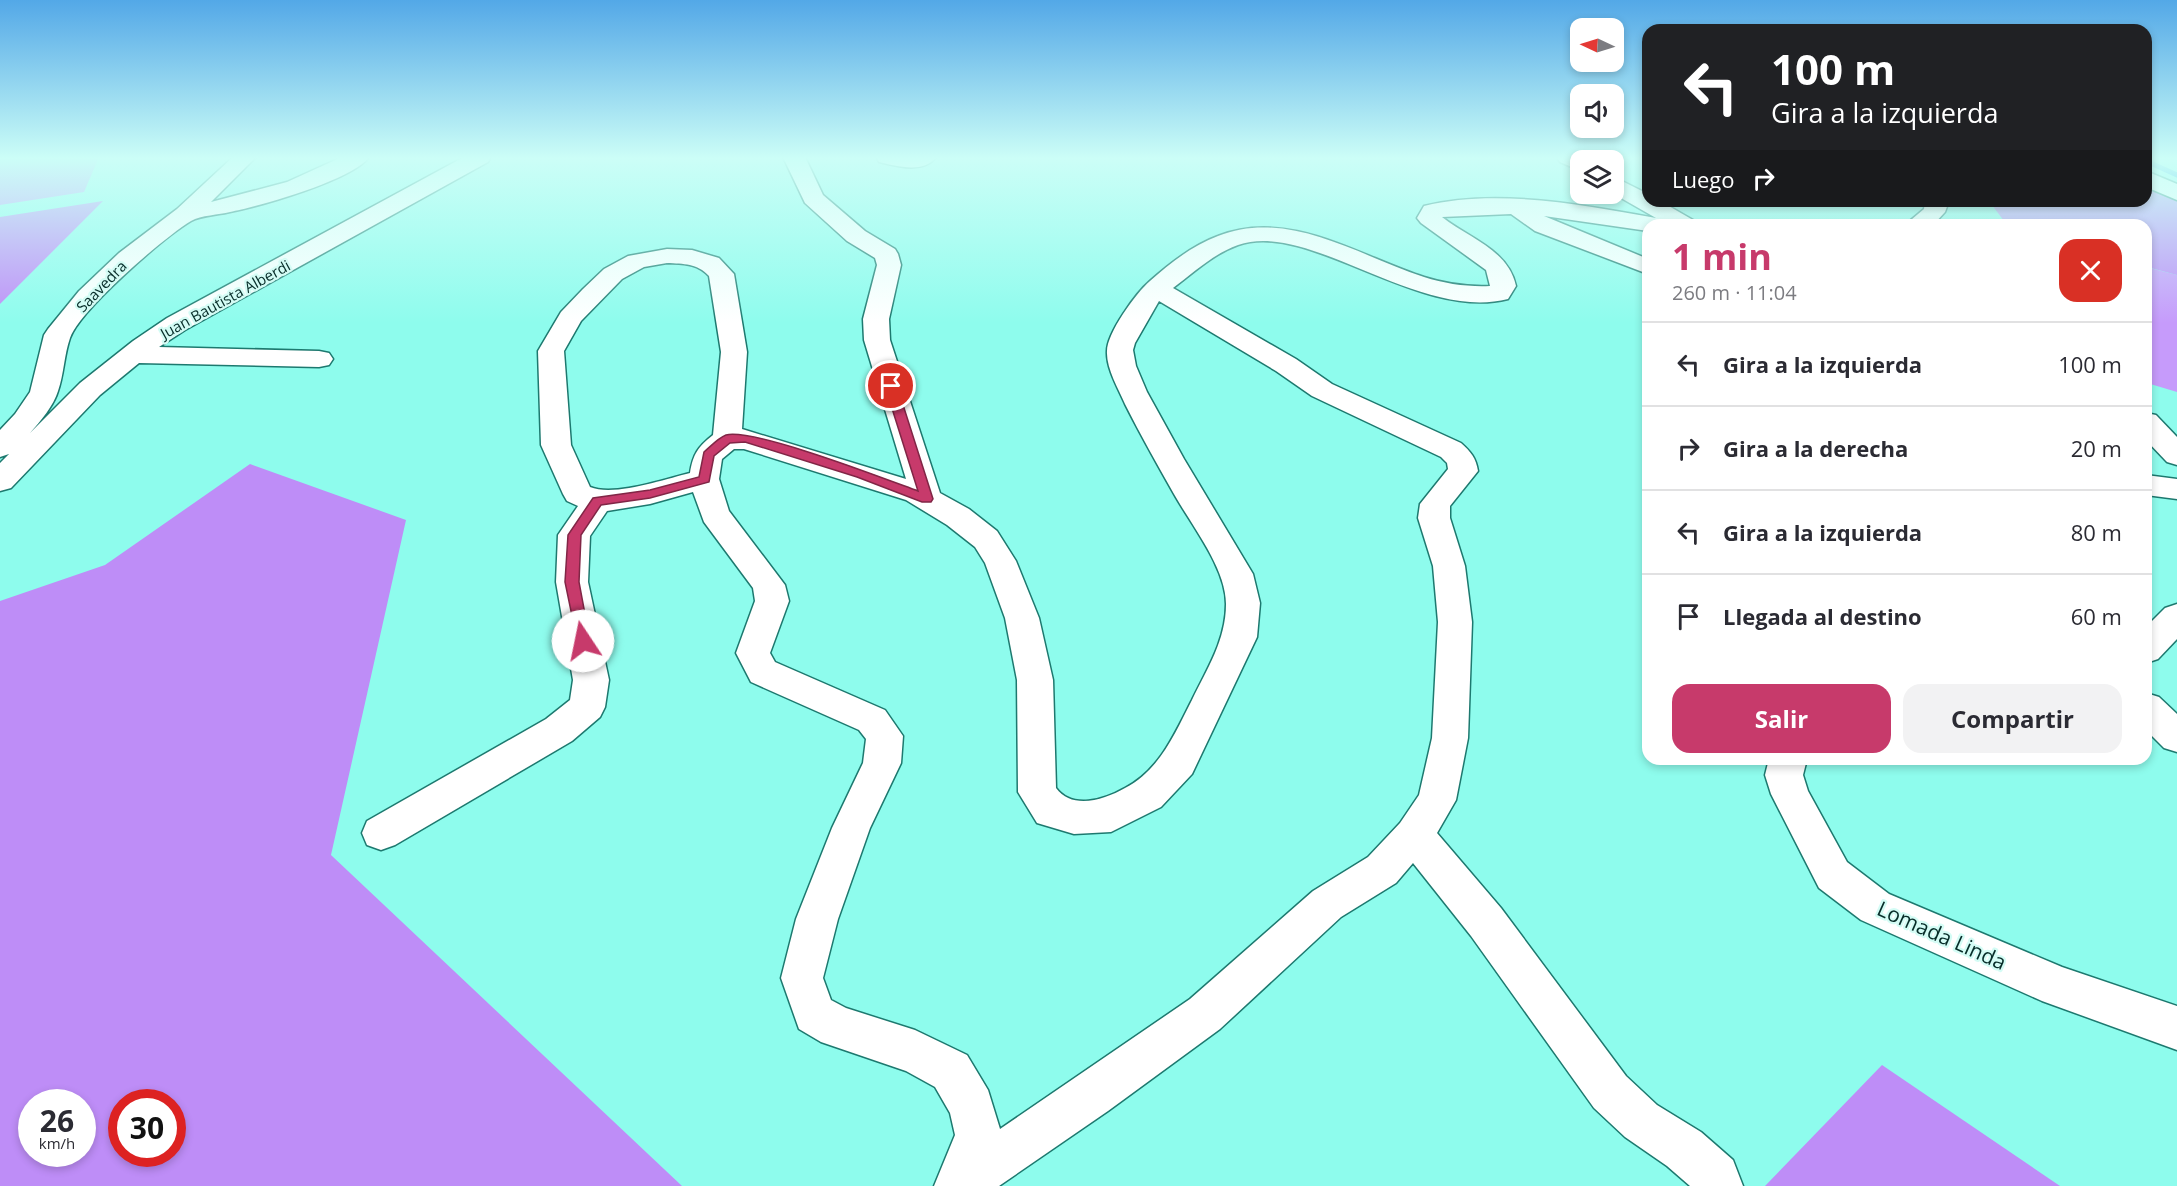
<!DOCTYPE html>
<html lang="es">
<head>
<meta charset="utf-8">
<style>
  :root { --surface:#fff; --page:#f2f2f3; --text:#2b2b33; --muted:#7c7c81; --line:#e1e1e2; --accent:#c73a6b }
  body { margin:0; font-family:"Open Sans",sans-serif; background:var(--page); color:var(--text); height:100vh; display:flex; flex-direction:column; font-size:22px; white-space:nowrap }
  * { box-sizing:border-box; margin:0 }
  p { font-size:20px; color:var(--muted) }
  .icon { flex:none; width:33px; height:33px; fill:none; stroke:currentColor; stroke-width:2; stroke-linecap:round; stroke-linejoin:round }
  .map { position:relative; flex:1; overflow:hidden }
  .panel { position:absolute; left:1642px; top:219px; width:510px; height:546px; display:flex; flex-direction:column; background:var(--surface); border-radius:18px; box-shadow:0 3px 9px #0003 }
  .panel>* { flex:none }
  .guide { position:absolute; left:1642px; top:24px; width:510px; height:183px; border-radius:18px; box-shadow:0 3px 9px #0003; background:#202124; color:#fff; overflow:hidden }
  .needle { width:39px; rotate:274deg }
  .tools { position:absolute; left:1570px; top:18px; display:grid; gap:12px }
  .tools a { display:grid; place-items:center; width:54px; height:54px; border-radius:12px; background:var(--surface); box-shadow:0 3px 9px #0003; font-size:30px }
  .speed { position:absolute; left:18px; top:1089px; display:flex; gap:12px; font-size:30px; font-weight:700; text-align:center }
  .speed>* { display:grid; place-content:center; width:78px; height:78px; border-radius:50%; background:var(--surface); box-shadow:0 3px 9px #0003; line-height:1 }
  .speed small { font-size:15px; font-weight:400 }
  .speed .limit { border:9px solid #d22; background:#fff; color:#111 }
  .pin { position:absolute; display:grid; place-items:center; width:51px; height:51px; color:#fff; margin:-26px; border:3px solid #fff; border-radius:50%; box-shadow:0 2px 6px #0007 }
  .me { position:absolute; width:66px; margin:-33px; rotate:349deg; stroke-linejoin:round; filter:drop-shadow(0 0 4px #0008) }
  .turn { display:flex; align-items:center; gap:21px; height:126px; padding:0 30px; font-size:27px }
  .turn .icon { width:78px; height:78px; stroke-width:2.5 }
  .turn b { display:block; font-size:42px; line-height:51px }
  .then { display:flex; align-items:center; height:57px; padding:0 30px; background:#0003; gap:12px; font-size:22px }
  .round { display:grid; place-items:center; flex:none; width:63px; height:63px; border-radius:18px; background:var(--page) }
  .overview { display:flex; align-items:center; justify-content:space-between; height:102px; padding:0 30px }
  h1 { font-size:36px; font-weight:700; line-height:45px; color:var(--accent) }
  .action { display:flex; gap:12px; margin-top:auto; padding:12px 30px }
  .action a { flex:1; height:69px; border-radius:18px; background:var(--accent); color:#fff; font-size:24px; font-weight:700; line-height:69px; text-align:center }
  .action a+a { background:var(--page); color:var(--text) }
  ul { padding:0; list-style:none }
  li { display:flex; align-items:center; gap:18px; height:84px; padding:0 30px; border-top:2px solid var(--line) }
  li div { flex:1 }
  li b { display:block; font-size:22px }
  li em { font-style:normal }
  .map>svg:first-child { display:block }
  .green { fill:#c69bfb }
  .forest { fill:#be8df7; fill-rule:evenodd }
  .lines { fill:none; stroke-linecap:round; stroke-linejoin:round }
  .stream { stroke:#1396e6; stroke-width:5 }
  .minor-casing { stroke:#1d796f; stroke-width:3 }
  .minor { fill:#fff; fill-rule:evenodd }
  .route { fill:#c73a6b; stroke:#812646; stroke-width:1.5 }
  .labels { text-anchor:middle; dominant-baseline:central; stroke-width:4.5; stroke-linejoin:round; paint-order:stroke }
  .far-street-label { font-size:15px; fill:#072d29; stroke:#d4fcf5 }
  .near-street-label { font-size:21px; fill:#072d29; stroke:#d4fcf5 }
</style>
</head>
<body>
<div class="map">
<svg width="2177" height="1186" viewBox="0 0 2177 1186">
  <rect width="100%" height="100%" fill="#8efced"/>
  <!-- green -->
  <g class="green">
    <polygon points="0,157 99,157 84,192 0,205"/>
    <polygon points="2146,267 2177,275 2177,392 2147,383"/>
  </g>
  <!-- forest -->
  <g class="forest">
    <polygon points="2147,187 2177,187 2177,275 2147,267 2146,225 2007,225 1989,201 2146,201"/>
    <polygon points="103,201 0,304 0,217"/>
    <path d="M250,464L406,520L331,855L682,1186H0V601L105,565ZM32,1102H82V1154H32ZM122,1102H172V1154H122Z"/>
    <polygon points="1882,1065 2060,1186 1765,1186"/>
  </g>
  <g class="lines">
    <!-- stream -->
    <polyline class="stream" points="2146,161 2177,175"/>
    <!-- minor casing -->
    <g class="minor-casing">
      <g id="minor">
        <path d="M233,157H256L211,202L287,182L342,157H369C353,180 260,206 230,212C219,215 201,215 191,221C163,238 80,310 70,338C64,355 64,374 58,391C54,405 40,422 30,433L80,383L133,341L167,318L464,157H491L488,162L185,330L159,347L319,351L329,353L333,359L329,365L319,367L139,363L100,395L11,488L0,491V463L9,454L0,457V430L15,414L30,392L44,335L48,329L79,291L119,253L177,209Z"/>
        <path d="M783,157H805L823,195L865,231L895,249L898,254L901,265L889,319L890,340L940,493L969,509L997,531L1016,561L1039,618L1053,680L1056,788C1072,810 1104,800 1125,788C1160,770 1175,733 1192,700C1207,669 1226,640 1226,604C1226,568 1192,526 1174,494C1157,464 1140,434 1125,404C1118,388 1106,368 1107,351C1107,333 1136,293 1150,281C1169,264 1193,245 1218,236C1288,208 1359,256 1424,277C1446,284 1468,287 1490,286L1486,270L1421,223L1417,218L1424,206C1495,188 1585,205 1656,218L1614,194V177L1648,194V201H1660L1693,220L1697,225H1648V231L1544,216L1648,259V274L1535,231L1511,214L1442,217C1468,238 1508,249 1516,286L1508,299C1418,322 1310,220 1238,245C1213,254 1193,273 1173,288L1296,359L1332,384L1461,443C1471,452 1476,458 1478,471L1450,506V518L1465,566L1472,622L1468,738L1456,800L1437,833L1501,908L1626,1076L1657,1105L1701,1132L1733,1160L1743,1186H1690L1667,1166L1625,1137L1594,1108L1471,936L1413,863L1396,883L1341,917L1220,1029L1108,1111L999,1186H934L955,1135L950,1113L935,1087L906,1071L821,1042L799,1029L781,978L796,919L832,828L863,763L866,739L859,730L751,682L736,653L755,601L753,588L704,522L693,492L650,504L607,511L590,536L588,582L609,680L605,707L600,717L572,741L395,845L381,850L367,845L362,833L367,821L546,719L570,700L573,680L556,582L558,535L578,506L567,501L563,494L541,445L538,351L561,312L583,289L604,269L628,256L667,249L692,250L719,258L734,274L747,352L742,429L906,479L864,340L863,319L877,265L875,258L847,241L805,203ZM667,263C684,264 697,263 709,276L721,352L713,435C698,447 693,454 690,473C665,479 614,497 590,487L571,445L564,351L581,321L622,279L644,267ZM1159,301L1276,371L1312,396L1441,457L1447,463L1448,469L1420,504L1418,518L1433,566L1438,622L1432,738L1419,795L1400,823L1368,857L1313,891L1190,999L1000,1129L988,1090L967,1055L915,1030L846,1008L831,1000L823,978L838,919L870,828L901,763L903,736L885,710L775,662L770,653L789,601L785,585L729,511L719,479L722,459L734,449H744L906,500L947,525L975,547L985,563L1005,618L1017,680L1018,792L1037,823L1074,834L1111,832L1161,807L1192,774L1257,637L1260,603L1253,574L1184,459L1147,392L1136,366L1133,350L1135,343Z"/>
        <path d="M876,157H936C924,174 896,166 879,162Z"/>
        <polygon points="1557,157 1584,157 1590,160 1581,160 1581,171 1560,162"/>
        <polygon points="2146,171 2177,184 2177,200 2146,187"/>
        <polygon points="1925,201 1949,201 1945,212 1933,225 1905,225 1924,209"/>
        <polygon points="2146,413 2156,415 2177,437 2177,465 2167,462 2146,440"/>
        <polygon points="2146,475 2177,479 2177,499 2146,495"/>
        <polygon points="2177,604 2177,639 2158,659 2146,663 2146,627 2165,608"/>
        <polygon points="2146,693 2159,697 2177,714 2177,752 2164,748 2146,730"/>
        <polygon points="1769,759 1807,759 1803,775 1808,791 1847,862 1889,894 2062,967 2177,1006 2177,1050 2042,1001 1861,920 1819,888 1771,794 1765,775"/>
      </g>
    </g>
    <!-- minor -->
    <use href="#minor" class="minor"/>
  </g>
  <!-- sky -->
  <linearGradient id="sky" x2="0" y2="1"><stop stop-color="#53a8e7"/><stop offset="0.49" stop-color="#ccfef7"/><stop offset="1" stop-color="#ccfef7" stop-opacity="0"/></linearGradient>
  <rect width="2177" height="323" fill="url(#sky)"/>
  <!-- route -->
  <path class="route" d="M891,382L897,386L933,499L931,502H922L857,477L745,442L730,443L714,456L709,482L650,498L601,505L581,535L579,582L590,641L583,647L578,645L565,582L568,535L593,498L650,490L699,477L704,452C710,447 718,438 726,435C754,428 885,479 918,491L885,386Z"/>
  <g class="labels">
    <!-- far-street labels -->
    <g class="far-street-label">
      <text transform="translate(101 286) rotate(-46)">Saavedra</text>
      <text transform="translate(225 299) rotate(-29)">Juan Bautista Alberdi</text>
    </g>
    <!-- near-street labels -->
    <g class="near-street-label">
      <text transform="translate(1942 935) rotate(24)">Lomada Linda</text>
    </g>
  </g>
</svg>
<div class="tools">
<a><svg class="needle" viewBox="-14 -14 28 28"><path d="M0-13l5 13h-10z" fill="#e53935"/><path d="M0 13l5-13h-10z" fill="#7c7c81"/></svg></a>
<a><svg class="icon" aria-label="sound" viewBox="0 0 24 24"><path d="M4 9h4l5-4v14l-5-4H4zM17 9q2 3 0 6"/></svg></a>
<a><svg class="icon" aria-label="layers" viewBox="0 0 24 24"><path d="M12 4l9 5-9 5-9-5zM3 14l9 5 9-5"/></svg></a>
</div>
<div class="speed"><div>26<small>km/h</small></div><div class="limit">30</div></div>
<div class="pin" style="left:891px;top:386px;background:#d93025"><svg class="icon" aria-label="arrive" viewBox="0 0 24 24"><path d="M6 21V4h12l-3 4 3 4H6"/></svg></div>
<svg class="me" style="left:583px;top:641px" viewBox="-20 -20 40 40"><circle r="19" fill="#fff"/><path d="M0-13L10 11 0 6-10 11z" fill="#c73a6b"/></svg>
<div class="guide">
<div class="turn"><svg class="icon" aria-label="left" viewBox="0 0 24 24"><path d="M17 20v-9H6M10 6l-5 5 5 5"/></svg><div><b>100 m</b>Gira a la izquierda</div></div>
<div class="then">Luego<svg class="icon" aria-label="right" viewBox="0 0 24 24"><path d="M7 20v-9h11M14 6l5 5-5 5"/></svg></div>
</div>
<section class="panel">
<div class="overview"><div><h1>1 min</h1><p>260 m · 11:04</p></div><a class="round" style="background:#d93025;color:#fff"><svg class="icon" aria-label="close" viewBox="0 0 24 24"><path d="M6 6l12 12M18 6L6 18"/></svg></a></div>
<ul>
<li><svg class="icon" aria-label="left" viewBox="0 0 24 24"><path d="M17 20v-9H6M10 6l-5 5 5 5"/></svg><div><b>Gira a la izquierda</b></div><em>100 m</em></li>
<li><svg class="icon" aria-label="right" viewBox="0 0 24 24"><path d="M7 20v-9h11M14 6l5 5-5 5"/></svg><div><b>Gira a la derecha</b></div><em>20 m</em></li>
<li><svg class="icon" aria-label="left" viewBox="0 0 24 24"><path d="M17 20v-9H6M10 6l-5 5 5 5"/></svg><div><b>Gira a la izquierda</b></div><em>80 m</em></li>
<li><svg class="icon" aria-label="arrive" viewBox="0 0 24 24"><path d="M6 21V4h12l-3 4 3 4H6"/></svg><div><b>Llegada al destino</b></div><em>60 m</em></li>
</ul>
<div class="action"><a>Salir</a><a>Compartir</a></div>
</section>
</div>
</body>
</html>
